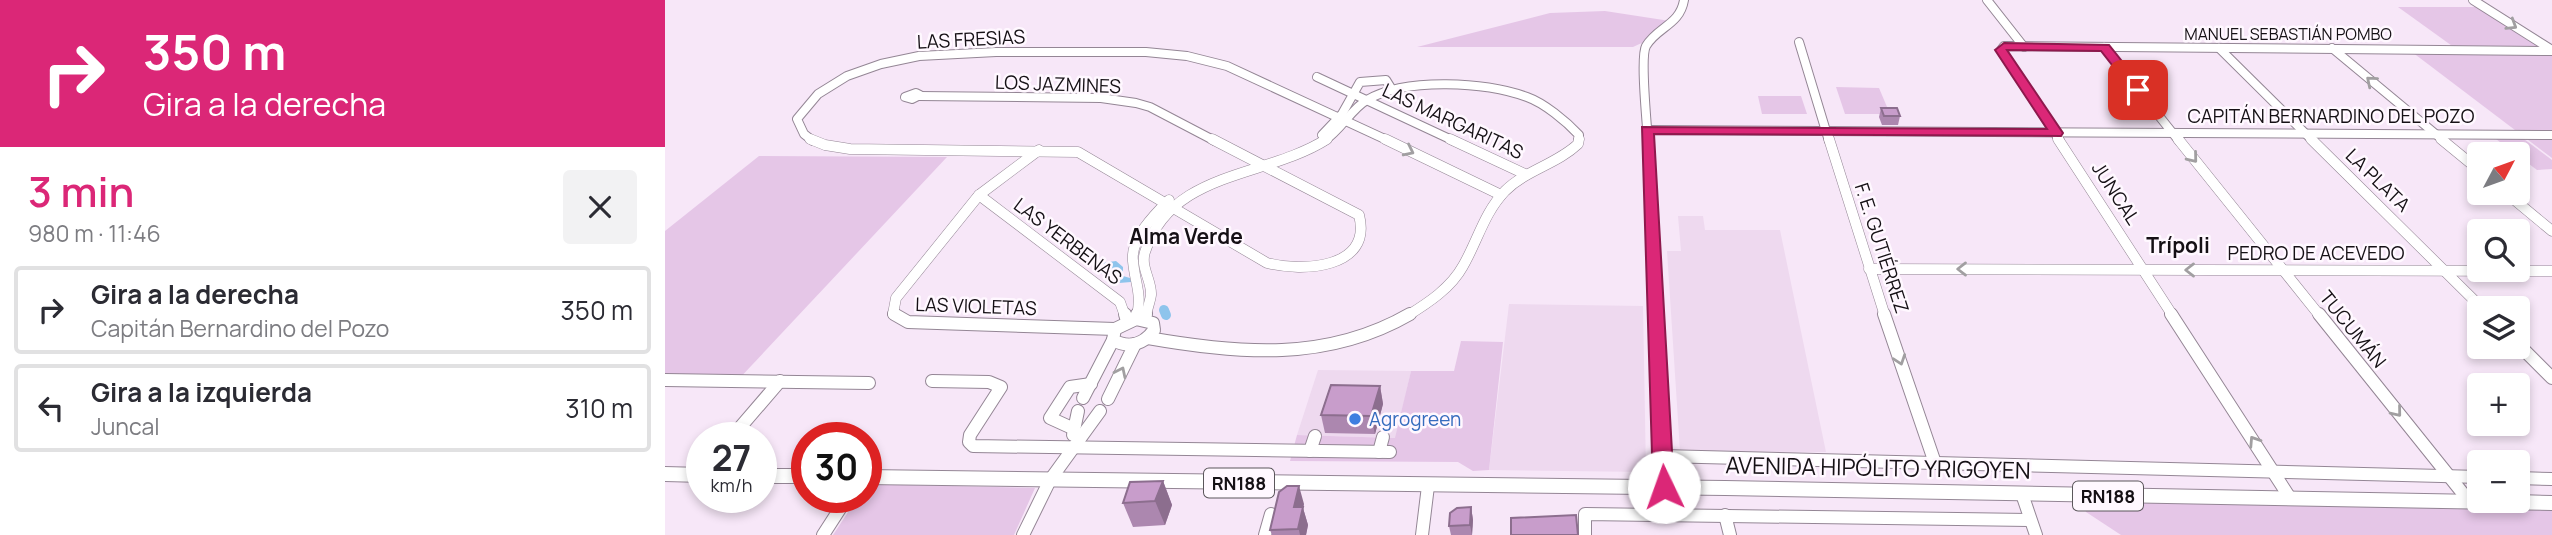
<!DOCTYPE html>
<html lang="es">
<head>
<meta charset="utf-8">
<style>
  :root { --surface:#fff; --page:#f2f2f3; --text:#2b2b33; --muted:#7c7c81; --line:#e1e1e2; --accent:#db2777 }
  body { margin:0; font-family:Manrope,sans-serif; background:var(--page); color:var(--text); height:100vh; display:flex; flex-direction:column; font-size:26px; white-space:nowrap }
  * { box-sizing:border-box; margin:0 }
  p { font-size:23px; color:var(--muted) }
  .icon { flex:none; width:38px; height:38px; fill:none; stroke:currentColor; stroke-width:2; stroke-linecap:round; stroke-linejoin:round }
  .map { position:relative; flex:1; overflow:hidden }
  .drawer { display:flex; flex-direction:column; background:var(--surface); width:665px }
  .drawer>* { flex:none }
  .guide { background:#db2777; color:#fff; overflow:hidden }
  .needle { width:46px; rotate:49deg }
  .fabs { position:absolute; left:1802px; top:142px; display:grid; gap:14px }
  .fabs a { display:grid; place-items:center; width:63px; height:63px; border-radius:7px; background:var(--surface); box-shadow:0 4px 10px #0003; font-size:35px }
  .speed { position:absolute; left:21px; top:422px; display:flex; gap:14px; font-size:35px; font-weight:700; text-align:center }
  .speed>* { display:grid; place-content:center; width:91px; height:91px; border-radius:50%; background:var(--surface); box-shadow:0 4px 10px #0003; line-height:1 }
  .speed small { font-size:18px; font-weight:400 }
  .speed .limit { border:10px solid #d22; background:#fff; color:#111 }
  .pin { position:absolute; display:grid; place-items:center; width:60px; height:60px; color:#fff; margin:-30px; border-radius:14px; box-shadow:0 4px 10px #0006 }
  .me { position:absolute; width:77px; margin:-38px; rotate:357deg; stroke-linejoin:round; filter:drop-shadow(0 0 5px #0008) }
  .turn { display:flex; align-items:center; gap:24px; height:147px; padding:0 28px; font-size:32px }
  .turn .icon { width:91px; height:91px; stroke-width:2.5 }
  .turn b { display:block; font-size:49px; line-height:60px }
  .round { display:grid; place-items:center; flex:none; width:74px; height:74px; border-radius:7px; background:var(--page) }
  .summary { display:flex; align-items:center; justify-content:space-between; height:119px; padding:0 28px }
  h1 { font-size:42px; font-weight:600; line-height:52px; color:var(--accent) }
  ul { padding:0; list-style:none }
  li { display:flex; align-items:center; gap:21px; height:88px; margin:0 14px 10px; padding:0 14px; border:4px solid var(--line); border-radius:7px }
  li div { flex:1 }
  li b { display:block; font-size:26px }
  li em { font-style:normal }
  main { display:flex; flex:1; min-height:0 }
  .map>svg:first-child { display:block }
  .built { fill:#eed9ef }
  .green { fill:#e5c6e7 }
  .water { fill:#8ec4ec }
  .lines { fill:none; stroke-linecap:round; stroke-linejoin:round }
  .canal { stroke:#8ec4ec; stroke-width:10 }
  .minor-far2-casing { stroke:#948695; stroke-width:10 }
  .minor-far1-casing { stroke:#948695; stroke-width:11 }
  .minor-casing { stroke:#948695; stroke-width:14 }
  .major-casing { stroke:#948695; stroke-width:2 }
  .minor-far2 { stroke:#fff; stroke-width:8 }
  .minor-far1 { stroke:#fff; stroke-width:10 }
  .minor { stroke:#fff; stroke-width:12 }
  .major { fill:#fff; fill-rule:evenodd }
  .wall { fill:#ac87af }
  .shaded-wall { fill:#8c6e8e }
  .building { fill:#c89dcb; stroke:#8c6e8e; stroke-width:2 }
  .oneway { stroke:#a19fa1 }
  .route { fill:#db2777; stroke:#8e194d; stroke-width:2 }
  .shop-dot { fill:#3f7fe0; stroke:#fff8ff; stroke-width:2.5 }
  .labels { text-anchor:middle; dominant-baseline:central; stroke-width:5; stroke-linejoin:round; paint-order:stroke }
  .far-street-label { font-size:16px; fill:#151015; stroke:#fff8ff }
  .shield { fill:#fff8ff; stroke:#5b565b; stroke-width:2 }
  .shield-label { font-size:18px; font-weight:bold; fill:#151015 }
  .street-label { font-size:19px; fill:#151015; stroke:#fff8ff }
  .shop-label { font-size:19px; fill:#366cbe; stroke:#fff8ff; text-anchor:start }
  .neighbourhood-label { font-size:21px; font-weight:bold; fill:#151015; stroke:#fff8ff }
  .near-street-label { font-size:23px; fill:#151015; stroke:#fff8ff }
</style>
</head>
<body>
<main>
<section class="drawer">
<div class="guide">
<div class="turn"><svg class="icon" aria-label="right" viewBox="0 0 24 24"><path d="M7 20v-9h11M14 6l5 5-5 5"/></svg><div><b>350 m</b>Gira a la derecha</div></div>
</div>
<div class="summary"><div><h1>3 min</h1><p>980 m · 11:46</p></div><a class="round"><svg class="icon" aria-label="close" viewBox="0 0 24 24"><path d="M6 6l12 12M18 6L6 18"/></svg></a></div>
<ul>
<li><svg class="icon" aria-label="right" viewBox="0 0 24 24"><path d="M7 20v-9h11M14 6l5 5-5 5"/></svg><div><b>Gira a la derecha</b><p>Capitán Bernardino del Pozo</p></div><em>350 m</em></li>
<li><svg class="icon" aria-label="left" viewBox="0 0 24 24"><path d="M17 20v-9H6M10 6l-5 5 5 5"/></svg><div><b>Gira a la izquierda</b><p>Juncal</p></div><em>310 m</em></li>
</ul>
</section>
<div class="map">
<svg width="1887" height="535" viewBox="0 0 1887 535">
  <rect width="100%" height="100%" fill="#f7e7f8"/>
  <!-- built -->
  <g class="built">
    <polygon points="1013,216 1038,216 1040,230 1115,230 1161,452 1015,451 1002,251 1016,251"/>
    <polygon points="844,304 978,306 981,472 824,470"/>
    <polygon points="653,370 746,371 731,438 632,435"/>
  </g>
  <!-- green -->
  <g class="green">
    <polygon points="1733,7 1813,7 1879,48 1790,48"/>
    <polygon points="940,11 1005,21 981,41 968,47 752,47 885,13"/>
    <polygon points="1747,52 1887,54 1887,158"/>
    <polygon points="1171,87 1214,88 1225,114 1180,114"/>
    <polygon points="1093,96 1136,96 1142,114 1097,114"/>
    <polygon points="1827,136 1855,136 1887,160 1887,169 1872,170"/>
    <polygon points="94,156 282,157 72,381 0,380 0,231"/>
    <polygon points="796,341 838,342 824,470 808,471 793,462 625,461 632,435 730,438 746,371 789,371"/>
    <polygon points="201,484 370,488 349,535 168,535 193,497 201,497"/>
    <polygon points="1416,501 1887,510 1887,535 1456,535 1421,512"/>
  </g>
  <!-- water -->
  <polygon class="water" points="451,261 458,267 458,276 465,278 466,282 454,283 448,277 431,272 437,263"/>
  <g class="lines">
    <!-- canal -->
    <polyline class="canal" points="499,310 501,315"/>
    <!-- minor-far2 casing -->
    <g class="minor-far2-casing">
      <g id="minor-far2">
        <polyline points="1322,0 1359,47"/>
        <polyline points="1808,0 1887,50"/>
        <polyline points="1134,42 1164,141"/>
        <polyline points="1439,47 1514,141"/>
        <polyline points="1554,48 1648,141"/>
        <polyline points="1667,48 1779,141"/>
        <polyline points="652,77 789,141"/>
        <polygon points="251,93 255,95 247,99 240,97"/>
        <polyline points="254,96 436,98 471,103 485,107 550,141"/>
        <polyline points="982,130 1887,135"/>
        <polyline points="657,135 677,114 695,82 721,80 726,88 719,93"/>
        <polyline points="148,141 139,134 132,119 153,94 182,76 216,64 254,56 331,52 481,52 522,56 562,66 724,141"/>
        <path d="M659,141C676,130 687,108 702,100C741,77 821,82 862,97C879,103 901,121 914,135L913,141"/>
        <path d="M983,141C982,124 975,57 981,46C992,27 1015,25 1019,0"/>
        <polyline points="1395,141 1336,50 1339,46 1887,51"/>
      </g>
    </g>
    <!-- minor-far1 casing -->
    <g class="minor-far1-casing">
      <g id="minor-far1">
        <path d="M145,139L160,145L185,149L413,152L602,263C637,272 708,269 694,215L547,139"/>
        <polyline points="720,139 836,195"/>
        <polyline points="785,139 860,174"/>
        <polyline points="983,139 991,316"/>
        <polyline points="1164,139 1220,316"/>
        <polyline points="1393,139 1508,316"/>
        <polyline points="1513,139 1655,316"/>
        <polyline points="1646,139 1817,308"/>
        <polyline points="1776,139 1815,171"/>
        <polyline points="1840,192 1887,231"/>
        <polyline points="314,195 455,302 460,316"/>
        <polyline points="1204,269 1887,271"/>
        <polyline points="232,316 228,314 231,298 314,195 374,150"/>
        <path d="M472,316C477,293 470,284 468,261C465,239 490,214 504,200"/>
        <path d="M481,316C482,309 485,302 486,295C487,281 475,267 480,252C506,170 601,178 662,139"/>
        <path d="M742,316C763,303 786,288 798,266C813,240 819,213 840,191C861,170 892,164 913,144L914,139"/>
      </g>
    </g>
    <!-- minor casing -->
    <g class="minor-casing">
      <g id="minor">
        <polyline points="229,314 243,322 450,329"/>
        <polyline points="460,314 462,321"/>
        <polyline points="991,314 999,487"/>
        <polyline points="1219,314 1270,463"/>
        <polyline points="1506,314 1625,498"/>
        <polyline points="1654,314 1804,501"/>
        <polyline points="471,319 472,314"/>
        <path d="M471,319L488,323L489,330C479,344 464,349 448,340L450,329Z"/>
        <polyline points="480,319 481,314"/>
        <path d="M483,338C574,354 662,362 745,314"/>
        <polyline points="1853,344 1887,378"/>
        <polyline points="0,380 204,383"/>
        <polyline points="267,381 324,382 336,387 305,435 304,442 308,446 725,452"/>
        <polyline points="418,398 448,340"/>
        <polyline points="443,399 470,344"/>
        <polyline points="407,428 385,418 405,387 426,384"/>
        <polyline points="408,435 413,411"/>
        <polyline points="66,438 115,381"/>
        <polyline points="645,451 650,436"/>
        <polyline points="714,452 718,437"/>
        <polyline points="997,456 1815,477"/>
        <polyline points="1853,478 1887,479"/>
        <polyline points="1357,494 1371,535"/>
        <polyline points="1060,515 1065,535"/>
        <polyline points="158,535 178,504"/>
        <polyline points="358,535 385,480 435,411"/>
        <polyline points="600,535 606,514"/>
        <polyline points="757,535 763,486"/>
        <polyline points="920,535 920,514 1364,520"/>
      </g>
    </g>
    <!-- major casing -->
    <g class="major-casing">
      <g id="major">
        <polygon points="0,467 37,468 37,482 0,481"/>
        <rect x="96" y="469" width="46" height="14"/>
        <polygon points="201,470 1060,481 1815,495 1815,500 1853,500 1853,495 1887,496 1887,510 1060,495 201,484"/>
      </g>
    </g>
    <!-- minor-far2 -->
    <use href="#minor-far2" class="minor-far2"/>
    <!-- minor-far1 -->
    <use href="#minor-far1" class="minor-far1"/>
    <!-- minor -->
    <use href="#minor" class="minor"/>
    <!-- major -->
    <use href="#major" class="major"/>
  </g>
  <!-- wall -->
  <g class="wall">
    <polygon points="1216,108 1235,116 1233,125 1217,125 1214,117"/>
    <polygon points="715,386 718,404 710,434 660,433 656,415"/>
    <polygon points="498,481 507,505 500,525 468,527 458,503"/>
    <polygon points="639,504 638,508 643,525 641,535 607,535 605,530"/>
    <polygon points="806,507 808,520 807,535 786,535 784,526"/>
  </g>
  <!-- shaded-wall -->
  <g class="shaded-wall">
    <polygon points="715,386 718,404 710,434 706,416"/>
    <polygon points="498,481 507,505 500,525 490,501"/>
    <polygon points="634,486 639,504 638,508 643,525 641,535 635,535 629,507"/>
    <polygon points="806,507 808,520 807,535 805,525"/>
  </g>
  <!-- building -->
  <g class="building">
    <polygon points="1216,108 1232,108 1235,116 1219,116"/>
    <polygon points="666,385 715,386 706,416 656,415"/>
    <polygon points="498,481 490,501 458,503 465,482"/>
    <polygon points="622,486 634,486 629,507 638,507 633,529 605,530 614,492"/>
    <polygon points="806,507 805,525 784,526 785,513 792,508"/>
    <polygon points="911,515 913,535 846,535 846,518"/>
  </g>
  <!-- one-way arrows -->
  <defs><path id="oneway-chevron" d="M-2-3.5L2.5 0L-2 3.5" fill="none" stroke-width="1.6" stroke-linecap="round" stroke-linejoin="round" transform="scale(1.75)"/></defs>
  <g class="oneway">
    <use href="#oneway-chevron" transform="translate(1847 25) rotate(32)"/>
    <use href="#oneway-chevron" transform="translate(1706 81) rotate(-140)"/>
    <use href="#oneway-chevron" transform="translate(744 151) rotate(26)"/>
    <use href="#oneway-chevron" transform="translate(1528 158) rotate(51)"/>
    <use href="#oneway-chevron" transform="translate(1297 269) rotate(-180)"/>
    <use href="#oneway-chevron" transform="translate(1525 270) rotate(-180)"/>
    <use href="#oneway-chevron" transform="translate(1235 360) rotate(71)"/>
    <use href="#oneway-chevron" transform="translate(456 372) rotate(-64)"/>
    <use href="#oneway-chevron" transform="translate(1732 412) rotate(51)"/>
    <use href="#oneway-chevron" transform="translate(1589 441) rotate(-123)"/>
  </g>
  <!-- route -->
  <polygon class="route" points="1339,43 1444,45 1480,90 1478,93 1469,93 1436,51 1342,50 1398,133 1396,136 989,134 1009,487 1006,492 999,495 991,492 988,487 977,127 1382,129 1330,50"/>
  <!-- markers -->
  <circle class="shop-dot" cx="690" cy="419" r="7"/>
  <g class="labels">
    <!-- far-street labels -->
    <g class="far-street-label">
      <text x="1623" y="34">MANUEL SEBASTIÁN POMBO</text>
    </g>
    <!-- shield labels -->
    <g class="shield">
      <rect x="539" y="468.5" width="70" height="29" rx="5"/>
      <rect x="1408" y="481.5" width="70" height="29" rx="5"/>
    </g>
    <g class="shield-label">
      <text x="574" y="483">RN188</text>
      <text x="1443" y="496">RN188</text>
    </g>
    <!-- street labels -->
    <g class="street-label">
      <text transform="translate(306 39) rotate(-3)">LAS FRESIAS</text>
      <text transform="translate(393 84) rotate(2)">LOS JAZMINES</text>
      <text x="1666" y="116">CAPITÁN BERNARDINO DEL POZO</text>
      <text transform="translate(788 121) rotate(25)">LAS MARGARITAS</text>
      <text transform="translate(1713 180) rotate(44)">LA PLATA</text>
      <text transform="translate(1451 193) rotate(57)">JUNCAL</text>
      <text transform="translate(403 241) rotate(37)">LAS YERBENAS</text>
      <text transform="translate(1217 248) rotate(72)">F. E. GUTIÉRREZ</text>
      <text x="1651" y="253">PEDRO DE ACEVEDO</text>
      <text transform="translate(311 306) rotate(2)">LAS VIOLETAS</text>
      <text transform="translate(1688 329) rotate(51)">TUCUMÁN</text>
    </g>
    <!-- shop labels -->
    <g class="shop-label">
      <text x="704" y="419">Agrogreen</text>
    </g>
    <!-- neighbourhood labels -->
    <g class="neighbourhood-label">
      <text x="521" y="236">Alma Verde</text>
      <text x="1513" y="245">Trípoli</text>
    </g>
    <!-- near-street labels -->
    <g class="near-street-label">
      <text transform="translate(1213 467) rotate(1)">AVENIDA HIPÓLITO YRIGOYEN</text>
    </g>
  </g>
</svg>
<div class="fabs">
<a><svg class="needle" viewBox="-14 -14 28 28"><path d="M0-13l5 13h-10z" fill="#e53935"/><path d="M0 13l5-13h-10z" fill="#7c7c81"/></svg></a>
<a><svg class="icon" aria-label="search" viewBox="0 0 24 24"><circle cx="10" cy="10" r="6"/><path d="M15 15l6 6"/></svg></a>
<a><svg class="icon" aria-label="layers" viewBox="0 0 24 24"><path d="M12 4l9 5-9 5-9-5zM3 14l9 5 9-5"/></svg></a>
<a>+</a>
<a>−</a>
</div>
<div class="speed"><div>27<small>km/h</small></div><div class="limit">30</div></div>
<div class="pin" style="left:1473px;top:90px;background:#d93025"><svg class="icon" aria-label="arrive" viewBox="0 0 24 24"><path d="M6 21V4h12l-3 4 3 4H6"/></svg></div>
<svg class="me" style="left:999px;top:487px" viewBox="-20 -20 40 40"><circle r="19" fill="#fff"/><path d="M0-13L10 11 0 6-10 11z" fill="#db2777"/></svg>
</div>
</main>
</body>
</html>
